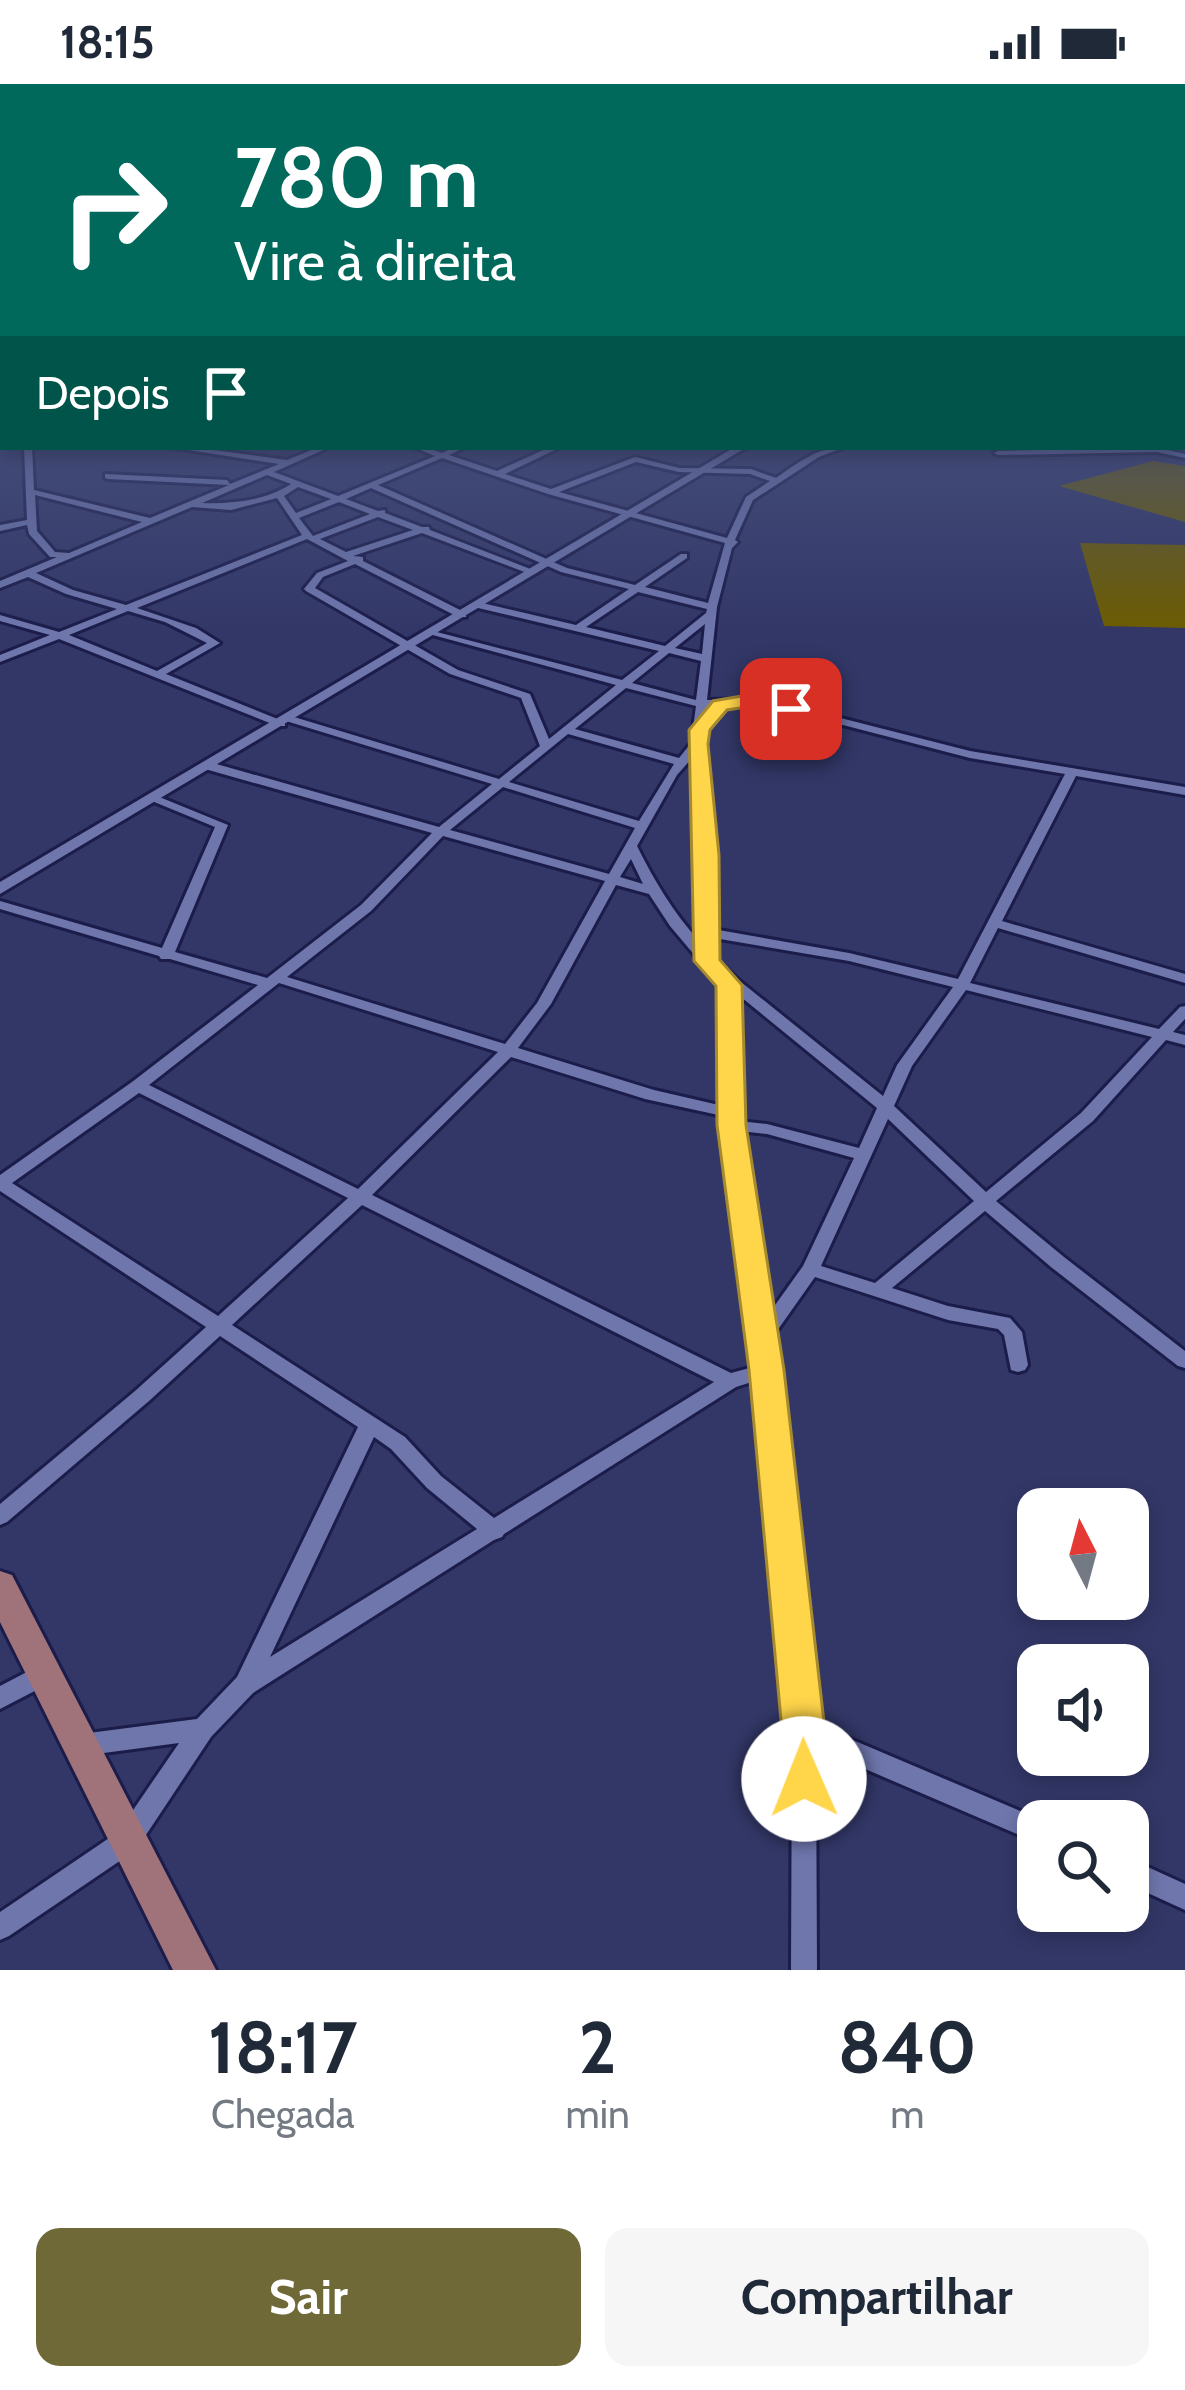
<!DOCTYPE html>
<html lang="pt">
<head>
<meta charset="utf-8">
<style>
  :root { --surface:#fff; --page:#f6f6f7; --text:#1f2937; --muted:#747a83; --accent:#6f6937 }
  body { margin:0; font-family:Cabin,sans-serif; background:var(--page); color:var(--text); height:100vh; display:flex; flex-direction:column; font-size:45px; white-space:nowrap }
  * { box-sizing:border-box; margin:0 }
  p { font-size:39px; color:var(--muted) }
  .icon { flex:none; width:66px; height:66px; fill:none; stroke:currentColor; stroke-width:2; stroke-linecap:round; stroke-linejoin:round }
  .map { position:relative; height:1886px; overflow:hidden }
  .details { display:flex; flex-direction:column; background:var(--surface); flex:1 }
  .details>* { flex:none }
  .top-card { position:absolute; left:0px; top:0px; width:1185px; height:366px; box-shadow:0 6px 18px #0003; background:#00695c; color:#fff; overflow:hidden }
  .needle { width:78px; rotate:354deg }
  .controls { position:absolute; left:1017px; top:1404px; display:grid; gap:24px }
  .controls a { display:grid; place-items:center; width:132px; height:132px; border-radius:24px; background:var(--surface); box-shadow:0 6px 18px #0003; font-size:60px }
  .pin { position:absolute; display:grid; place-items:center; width:102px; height:102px; color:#fff; margin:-51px; border-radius:24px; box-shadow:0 6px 18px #0006 }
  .me { position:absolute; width:132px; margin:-66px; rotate:359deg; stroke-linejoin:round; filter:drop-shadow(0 0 9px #0008) }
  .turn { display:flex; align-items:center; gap:42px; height:252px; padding:0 36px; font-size:54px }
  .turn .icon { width:156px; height:156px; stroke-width:2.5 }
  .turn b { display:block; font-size:84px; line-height:102px }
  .then { display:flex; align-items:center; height:114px; padding:0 36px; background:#0003; gap:24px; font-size:45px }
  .eta { display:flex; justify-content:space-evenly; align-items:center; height:204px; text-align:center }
  .eta b { font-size:72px; font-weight:800; line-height:84px }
  .cta { display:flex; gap:24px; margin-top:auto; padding:24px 36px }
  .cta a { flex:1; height:138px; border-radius:24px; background:var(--accent); color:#fff; font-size:48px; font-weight:800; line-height:138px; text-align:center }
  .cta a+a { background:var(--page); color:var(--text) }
  .status { display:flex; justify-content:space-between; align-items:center; height:84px; padding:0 60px; background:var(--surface); direction:ltr }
  .status svg { height:33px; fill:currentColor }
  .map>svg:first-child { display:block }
  .green { fill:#6c5c01 }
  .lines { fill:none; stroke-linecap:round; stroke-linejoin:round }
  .minor-casing { stroke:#1b1c4a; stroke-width:6 }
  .tertiary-casing { stroke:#1b1c4a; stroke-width:6 }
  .primary-casing { stroke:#1b1c4a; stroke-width:6 }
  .minor { fill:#6e76ac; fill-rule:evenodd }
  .tertiary { fill:#6e76ac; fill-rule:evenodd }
  .primary { fill:#a0737b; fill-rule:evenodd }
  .route { fill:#ffd54a; stroke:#a68a30; stroke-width:3 }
</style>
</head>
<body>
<div class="status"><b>18:15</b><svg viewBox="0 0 49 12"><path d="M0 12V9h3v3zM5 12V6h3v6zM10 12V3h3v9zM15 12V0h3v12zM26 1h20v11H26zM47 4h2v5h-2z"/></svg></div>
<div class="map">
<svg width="1185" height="1886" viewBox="0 0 1185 1886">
  <rect width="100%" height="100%" fill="#323767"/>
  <!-- green -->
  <g class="green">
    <polygon points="1153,377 1185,382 1185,438 1059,402"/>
    <polygon points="1080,459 1185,461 1185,544 1104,542"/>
  </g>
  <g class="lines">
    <!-- minor casing -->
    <g class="minor-casing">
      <g id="minor">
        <rect x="0" y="325" width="3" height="5"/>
        <path d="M24,363H32L34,406L150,434L229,401L108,395L105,394V390L227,396L230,400L279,380L169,363H191L287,376L319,363H330L274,388L338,412L435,372L413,363H425L442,369L455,363H466L449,371L497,387L550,363H561L505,390L551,405L635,373L679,384L751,385L776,394C798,379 817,363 845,363L819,373L753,416L735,456L738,458L732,464L717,523L707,616L766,615L970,667L1185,703V711L1076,692L1002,837L1185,890V899L998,844L970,899L1159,945L1180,923L1185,922V935L1173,948L1185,951V961L1166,956L1093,1037L996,1117L1064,1173L1185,1267V1284L1178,1282L1051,1183L985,1127L892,1204L948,1222L1010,1234L1022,1248L1028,1281L1025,1286L1018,1288L1011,1286L1004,1251L998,1245L948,1236L815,1193L772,1254L815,1640L1044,1737H1038V1759L816,1664L817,1886H791L792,1647L758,1296L736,1303L504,1450L502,1453L494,1456L253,1609L211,1653L136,1766L9,1852L0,1856V1828L118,1748L179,1659L81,1672L73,1669L69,1661L73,1653L81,1650L197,1635L237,1593L358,1343L220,1252L149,1317L7,1438L0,1441V1420L135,1307L206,1243L0,1107V1091L132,998L258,901L170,875H161L159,872L0,825V817L162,864L215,743L147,715L149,712H157L228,741L175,868L267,894L361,821L432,749L205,685V679H213L439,743L492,700L286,637V633H294L499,695L540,662L521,614L450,590L306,507L304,505L317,489L348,477L307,455L137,524L196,544L220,559L166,590L285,638V642H277L59,555L0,578V571L50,551L0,537V531L59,548L117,525L66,510L28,493L0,504V497L57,473H50L29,450L27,441L0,447V441L27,436ZM442,374L548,410L725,459L708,519L645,503L687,474V470H681L635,501L567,484L378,401ZM636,378L679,388L750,390L770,397L746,413L727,454L559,408ZM267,391L291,400C264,417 233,420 202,419ZM298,403L331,415L296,429L284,412ZM371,404L561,488L629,505L576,541L478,518L473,521L474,523L659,567L622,596L429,546V550L616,601L549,655L530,610L458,586L315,504L323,493L355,480L458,533H466V529L363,477V473L353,472L422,449L530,490L538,488L430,446L429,443H422L385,429V426L378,427L346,415ZM35,411L142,438L69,469L55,468L37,447ZM277,414L302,451L126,521L73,506L36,489L192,423L231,426ZM339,418L370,430L313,452L299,434ZM378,433L413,446L346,468L320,455ZM638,508L707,525L706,529L665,562L586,543ZM128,527L165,538L207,559L157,587L69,551ZM705,540L702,570L675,564ZM669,569L701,577L696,616L632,599ZM626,604L696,622L691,659L679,674L575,645ZM766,621L970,674L1065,690L958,895L849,869L713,845L711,732L703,660L707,623ZM568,650L674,680L639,737L509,698ZM693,673L699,732L700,858C673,828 655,798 637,762L677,691ZM503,703L635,744L609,790L450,746ZM443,752L605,797L537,919L505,960L287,893L371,827ZM631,775L643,800L620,793ZM616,801L649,810L670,842L702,880L724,898L722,901L723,1022L654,1006L518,964L551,920ZM714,854L849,877L953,903L897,981L883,1012L736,894L714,873ZM279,899L498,968L358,1105L149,1001ZM966,906L1152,953L1081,1029L986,1108L894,1022L912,982ZM736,909L877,1024L859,1064L767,1040L739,1037ZM511,973L645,1015L723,1032L753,1252L751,1256L754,1261L757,1282L731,1289L372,1111ZM139,1009L348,1114L218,1232L12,1099ZM888,1035L974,1117L875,1199L821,1182ZM740,1047L767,1050L854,1074L803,1182L768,1231ZM362,1121L714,1298L494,1434L441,1392L405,1353L232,1241ZM374,1353L391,1365L427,1404L477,1445L270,1573Z"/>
        <polygon points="1154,363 1185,370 1185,374 1157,368 998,371 994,369 998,367"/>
        <polygon points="44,1579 52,1582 55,1590 52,1598 0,1625 0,1602"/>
        <polygon points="1128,1774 1185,1800 1185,1826 1128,1800"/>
      </g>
    </g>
    <!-- tertiary casing -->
    <g class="tertiary-casing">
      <polygon id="tertiary" points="735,363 747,363 0,810 0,798"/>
    </g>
    <!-- primary casing -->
    <g class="primary-casing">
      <polygon id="primary" points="0,1487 12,1491 216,1886 173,1886 0,1538"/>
    </g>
    <!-- minor -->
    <use href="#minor" class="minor"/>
    <!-- tertiary -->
    <use href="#tertiary" class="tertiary"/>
    <!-- primary -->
    <use href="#primary" class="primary"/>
  </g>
  <!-- sky -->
  <linearGradient id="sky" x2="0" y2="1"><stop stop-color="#1c1e39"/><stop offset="0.52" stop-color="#49537f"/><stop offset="1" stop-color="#49537f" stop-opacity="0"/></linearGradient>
  <rect width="1185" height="547" fill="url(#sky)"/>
  <!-- route -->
  <polygon class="route" points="753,610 801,625 791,631 753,622 727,626 710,646 708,660 719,771 720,876 742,901 746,1041 784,1286 825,1647 826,1695 819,1710 804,1716 788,1710 782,1695 782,1647 749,1286 717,1041 716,902 694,877 689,646 713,617"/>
</svg>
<div class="controls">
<a><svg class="needle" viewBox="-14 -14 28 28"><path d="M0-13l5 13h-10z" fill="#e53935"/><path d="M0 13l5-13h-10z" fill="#747a83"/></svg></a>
<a><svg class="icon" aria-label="sound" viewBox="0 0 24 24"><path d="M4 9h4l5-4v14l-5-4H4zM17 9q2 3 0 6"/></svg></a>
<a><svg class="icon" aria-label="search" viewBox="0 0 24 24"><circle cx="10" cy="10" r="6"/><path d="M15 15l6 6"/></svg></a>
</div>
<div class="pin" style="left:791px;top:625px;background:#d93025"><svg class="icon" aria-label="arrive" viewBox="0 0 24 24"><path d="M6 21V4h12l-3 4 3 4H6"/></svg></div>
<svg class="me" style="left:804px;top:1695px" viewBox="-20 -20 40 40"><circle r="19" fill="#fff"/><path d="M0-13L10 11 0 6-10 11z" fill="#ffd54a"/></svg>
<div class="top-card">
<div class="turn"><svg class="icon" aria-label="right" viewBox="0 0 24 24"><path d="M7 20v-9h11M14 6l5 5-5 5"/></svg><div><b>780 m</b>Vire à direita</div></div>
<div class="then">Depois<svg class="icon" aria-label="arrive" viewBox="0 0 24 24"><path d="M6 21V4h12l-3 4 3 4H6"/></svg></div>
</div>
</div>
<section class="details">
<div class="eta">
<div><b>18:17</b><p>Chegada</p></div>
<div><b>2</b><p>min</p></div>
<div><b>840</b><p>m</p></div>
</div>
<div class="cta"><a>Sair</a><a>Compartilhar</a></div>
</section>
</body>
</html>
